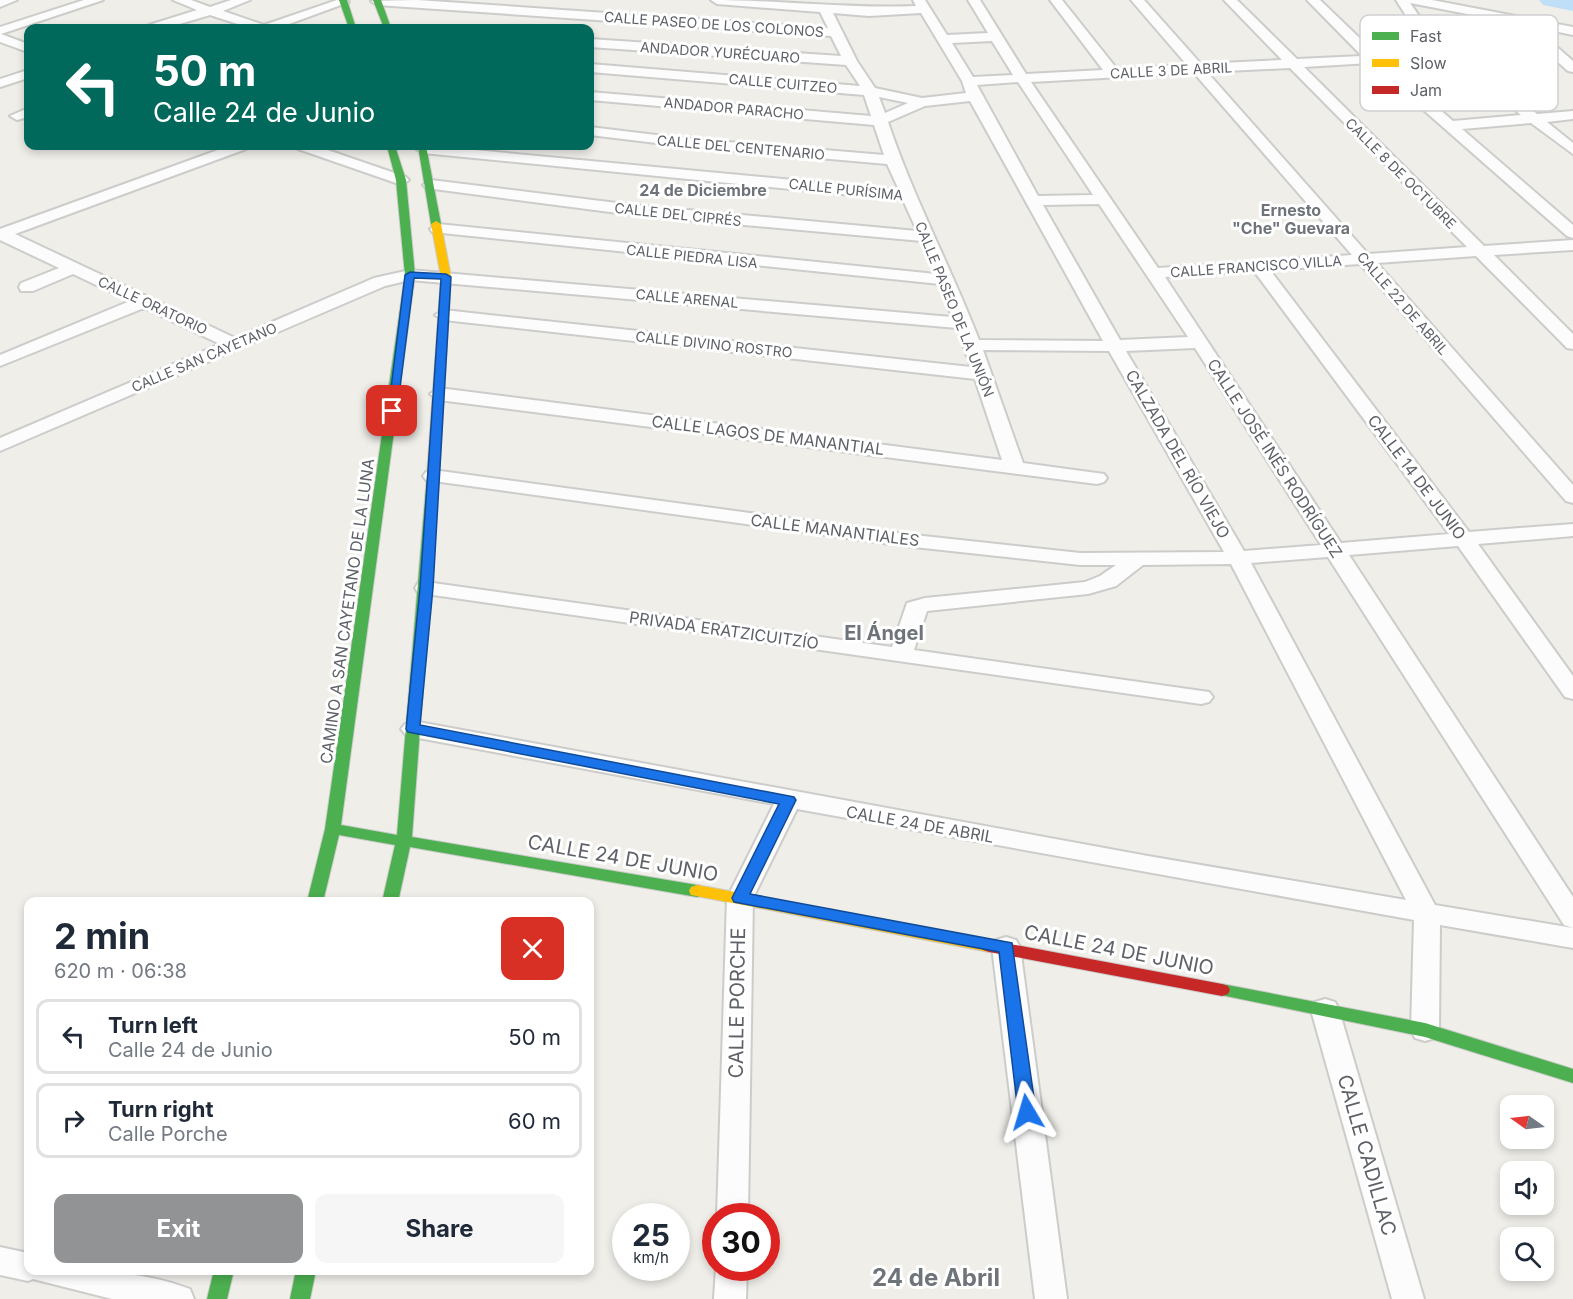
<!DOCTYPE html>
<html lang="en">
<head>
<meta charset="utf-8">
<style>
  :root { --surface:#fff; --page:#f6f6f7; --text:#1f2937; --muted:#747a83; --line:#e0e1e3; --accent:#919395 }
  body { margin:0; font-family:Inter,sans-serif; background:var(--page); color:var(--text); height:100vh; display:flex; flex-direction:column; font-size:22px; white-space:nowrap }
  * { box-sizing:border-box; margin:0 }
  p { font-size:20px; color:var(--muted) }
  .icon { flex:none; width:33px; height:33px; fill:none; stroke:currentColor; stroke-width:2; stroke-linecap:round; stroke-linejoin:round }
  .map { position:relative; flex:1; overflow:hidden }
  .panel { position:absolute; left:24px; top:897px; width:570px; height:378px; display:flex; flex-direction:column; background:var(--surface); border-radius:12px; box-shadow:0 3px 9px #0003 }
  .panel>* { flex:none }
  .top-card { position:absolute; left:24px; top:24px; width:570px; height:126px; border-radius:12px; box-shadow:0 3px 9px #0003; background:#00695c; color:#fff; overflow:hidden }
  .needle { width:39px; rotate:284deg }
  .tools { position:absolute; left:1500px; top:1095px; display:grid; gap:12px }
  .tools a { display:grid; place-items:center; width:54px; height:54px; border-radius:12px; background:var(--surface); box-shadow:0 3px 9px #0003; font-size:30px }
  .speed { position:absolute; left:612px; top:1203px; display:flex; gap:12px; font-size:30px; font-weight:700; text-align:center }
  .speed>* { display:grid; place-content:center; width:78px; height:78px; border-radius:50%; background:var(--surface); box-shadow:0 3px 9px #0003; line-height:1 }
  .speed small { font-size:15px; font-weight:400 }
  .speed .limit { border:9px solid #d22; background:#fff; color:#111 }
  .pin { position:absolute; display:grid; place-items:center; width:51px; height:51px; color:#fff; margin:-26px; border-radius:12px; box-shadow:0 3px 9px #0006 }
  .me { position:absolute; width:66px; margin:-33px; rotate:353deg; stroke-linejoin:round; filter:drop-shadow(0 0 4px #0008) }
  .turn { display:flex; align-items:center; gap:21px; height:126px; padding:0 30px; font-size:27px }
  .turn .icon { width:78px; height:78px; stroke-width:2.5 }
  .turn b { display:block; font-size:42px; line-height:51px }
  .round { display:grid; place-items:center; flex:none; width:63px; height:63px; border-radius:12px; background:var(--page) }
  .overview { display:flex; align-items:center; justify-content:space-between; height:102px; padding:0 30px }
  h1 { font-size:36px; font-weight:700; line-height:45px }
  .cta { display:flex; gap:12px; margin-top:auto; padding:12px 30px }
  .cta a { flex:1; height:69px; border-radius:12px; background:var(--accent); color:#fff; font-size:24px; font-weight:700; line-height:69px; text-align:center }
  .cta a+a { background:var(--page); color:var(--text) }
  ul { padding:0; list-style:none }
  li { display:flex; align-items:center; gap:18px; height:75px; margin:0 12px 9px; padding:0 18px; border:3px solid var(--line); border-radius:12px }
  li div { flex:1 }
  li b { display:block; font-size:22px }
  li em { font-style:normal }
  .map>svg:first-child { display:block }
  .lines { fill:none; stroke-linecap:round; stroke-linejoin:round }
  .river { fill:#bfdef8; fill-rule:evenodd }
  .street-casing { stroke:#cccccb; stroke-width:4 }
  .fast-casing { stroke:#cbcbca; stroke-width:2 }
  .slow-casing { stroke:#cbcbca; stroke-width:2 }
  .jam-casing { stroke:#cbcbca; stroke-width:2 }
  .street { fill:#fdfcfc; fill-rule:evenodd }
  .fast { fill:#4caf50; fill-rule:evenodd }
  .slow { fill:#ffc107; fill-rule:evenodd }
  .jam { fill:#c62828; fill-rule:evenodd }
  .route { fill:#1a73e8; stroke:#114b97; stroke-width:1.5 }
  .labels { text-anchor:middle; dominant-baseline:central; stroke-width:6; stroke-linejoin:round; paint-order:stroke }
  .far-street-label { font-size:14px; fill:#5e6268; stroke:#fff }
  .far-quarter-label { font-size:16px; font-weight:bold; fill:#6f747a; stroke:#fff }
  .street-label { font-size:16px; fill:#5e6268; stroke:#fff }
  .quarter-label { font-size:20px; font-weight:bold; fill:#6f747a; stroke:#fff }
  .near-street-label { font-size:20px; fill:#5e6268; stroke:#fff }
  .near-quarter-label { font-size:24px; font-weight:bold; fill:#6f747a; stroke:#fff }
  .key { fill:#fff; stroke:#cfd0d2; stroke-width:1.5 }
  .key-label { font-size:16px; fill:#5e6268 }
</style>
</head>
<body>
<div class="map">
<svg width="1573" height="1299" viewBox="0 0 1573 1299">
  <rect width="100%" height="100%" fill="#efeee9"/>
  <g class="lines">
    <!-- river -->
    <polygon class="river" points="1539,0 1573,0 1573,11 1543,5"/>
    <!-- street casing -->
    <g class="street-casing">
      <g id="street">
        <polygon points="0,0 17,0 0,7"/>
        <polygon points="84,0 103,0 1,34 28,44 28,52 0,42 0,27"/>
        <polygon points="173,0 191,0 210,7 231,0 250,0 223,11 264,25 337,0 349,2 278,28 250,28 210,15 166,28 148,28 149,25 197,10"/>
        <path d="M417,0L828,28L820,12L717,4L711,0C780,0 848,9 916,6L913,0H925L947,35L988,33L968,0H980L1026,74L1103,70L1050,0H1062L1117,69L1187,65L1131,0H1144L1201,64L1282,60L1224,0H1237L1297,59L1362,56L1307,0H1320L1374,52L1412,25L1396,0H1432L1573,27V35L1534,27L1573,61V72L1568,71L1514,23L1410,3L1424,23L1537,114L1573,111V119L1547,122L1573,143V154L1531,123L1462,129L1573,225V238L1567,236L1370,63L1304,67L1484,246L1573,240V250L1494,255L1573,334V349L1567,348L1476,256L1377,263L1573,485V503L1566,501L1360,264L1270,270L1469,532L1573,524V536L1478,544L1573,676V699L1565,697L1458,546L1349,555L1573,897V928L1564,925L1328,557L1251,563L1435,905L1573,928V948L1440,925L1439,1030L1435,1038L1425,1041L1415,1038L1411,1030L1414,920L797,809L753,898L748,1216H717L727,898L774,804L413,737L405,734L401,729L405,724L413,721L1148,856L1406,900L1231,564L1143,565L1116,586L1088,594L927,611L914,650L1209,692L1213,697L1209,702L1201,704L426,594L418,593L415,588L418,583L426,582L892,647L907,603L925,598L1085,582L1100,576L1116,565H1080L905,546L426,480L423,476L426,472L433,470L905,534L1080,553L1224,552L1109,351L983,350L1023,463L1104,474L1107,478L1104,482L1097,484L439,400L430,394L439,388L1002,460L975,379L444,320L435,315L444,310L971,367L957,328L410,280L385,286L0,451V438L220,344L144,308L0,366V355L130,301L73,274L33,291H21L19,287L21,283L59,268L0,240V229L229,146H248L246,149L15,234L235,338L374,278L410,270L952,317L940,284L432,232L430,229L438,224L936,274L922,241L633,215L426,188L423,185L431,180L633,205L917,231L903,200L423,153L416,149L419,146H432L899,190L887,164L681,146L590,135V127L681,138L884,155L874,125L590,100V92L871,116L864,95L590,72V64L860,86L846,65L590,47V39L841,56L831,36L377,5L371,1ZM833,13L869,16L921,13L962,81L966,93L922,98L875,88L857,61ZM1419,32L1521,115L1453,121L1381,59ZM992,41L1013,75L973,77L952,43ZM1290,68L1467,247L1368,254L1207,72ZM1194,73L1352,255L1158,268L1031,82ZM1018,82L1093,195L1038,196L977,85ZM879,97L908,103L885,113ZM970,101L1103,341L979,340C950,265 913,197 888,122L925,106ZM1099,204L1188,337L1120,340L1043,205ZM1254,271L1449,534L1341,543L1165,277ZM1195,348L1321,545L1244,551L1126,351Z"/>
        <polygon points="28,70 28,78 0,87 0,79"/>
        <polygon points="28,108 28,117 17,120 10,116"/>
        <polygon points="296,146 316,146 406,177 409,180 401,185 396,183 298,149"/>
        <polygon points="1006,937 1016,940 1020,947 1067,1299 1035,1299 992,947 996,940"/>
        <polygon points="1325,999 1335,1002 1339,1010 1424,1299 1392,1299 1311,1010 1315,1002"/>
        <path d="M0,1247L28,1253V1270C83,1270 137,1269 190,1289L194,1299H112L33,1279L28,1281L0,1275Z"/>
        <polygon points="716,1267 747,1268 746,1299 714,1299"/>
      </g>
    </g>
    <!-- fast casing -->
    <g class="fast-casing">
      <g id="fast">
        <polygon points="339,0 347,0 356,28 349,28"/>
        <polygon points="373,0 381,0 391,28 384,28"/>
        <polygon points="387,146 395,146 406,180 415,275 341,825 397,835 427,475 433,471 439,475 412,837 697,885 703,887 705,891 703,895 697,897 410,847 398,902 382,902 395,845 339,835 323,902 307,902 325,829 405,275 396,180"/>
        <polygon points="418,146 426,146 441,224 439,226 431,224"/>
        <polygon points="1222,984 1425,1023 1573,1069 1573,1083 1425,1037 1216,994 1214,990 1216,986"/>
        <polygon points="214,1270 234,1270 227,1299 207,1299"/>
        <polygon points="296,1270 316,1270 310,1299 290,1299"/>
      </g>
    </g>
    <!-- slow casing -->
    <g class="slow-casing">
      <g id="slow">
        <polygon points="436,221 441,224 451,277 439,475 433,479 427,475 441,277 431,224"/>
        <polygon points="697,885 989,940 995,942 997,946 995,950 989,952 691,895 689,891 691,887"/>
      </g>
    </g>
    <!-- jam casing -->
    <g class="jam-casing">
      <polygon id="jam" points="989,940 1222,984 1228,986 1230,990 1228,994 1222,996 989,952 983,950 981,946 983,942"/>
    </g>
    <!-- street -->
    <use href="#street" class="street"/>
    <!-- fast -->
    <use href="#fast" class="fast"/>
    <!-- slow -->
    <use href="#slow" class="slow"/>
    <!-- jam -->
    <use href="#jam" class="jam"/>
  </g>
  <!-- route -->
  <polygon class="route" points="410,272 446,274 451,277 433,588 420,725 794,797 796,800 750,894 1012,943 1036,1112 1033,1117 1027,1119 1021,1117 1018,1112 999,952 734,902 732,898 779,804 408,732 406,729 420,588 441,279 414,278 397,411 388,413 405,275"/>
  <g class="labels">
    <!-- far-street labels -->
    <g class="far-street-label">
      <text transform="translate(714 24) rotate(4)">CALLE PASEO DE LOS COLONOS</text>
      <text transform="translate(720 52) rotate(4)">ANDADOR YURÉCUARO</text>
      <text transform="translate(1171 70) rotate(-3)">CALLE 3 DE ABRIL</text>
      <text transform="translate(783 83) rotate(5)">CALLE CUITZEO</text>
      <text transform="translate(734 108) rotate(5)">ANDADOR PARACHO</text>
      <text transform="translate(741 147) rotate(5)">CALLE DEL CENTENARIO</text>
      <text transform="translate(1401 173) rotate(45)">CALLE 8 DE OCTUBRE</text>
      <text transform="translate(846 189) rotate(6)">CALLE PURÍSIMA</text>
      <text transform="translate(678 214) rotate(6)">CALLE DEL CIPRÉS</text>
      <text transform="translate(692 256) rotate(6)">CALLE PIEDRA LISA</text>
      <text transform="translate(1256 266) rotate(-4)">CALLE FRANCISCO VILLA</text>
      <text transform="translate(687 298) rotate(5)">CALLE ARENAL</text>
      <text transform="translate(1403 303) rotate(49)">CALLE 22 DE ABRIL</text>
      <text transform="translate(153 305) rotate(25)">CALLE ORATORIO</text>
      <text transform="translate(955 309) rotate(68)">CALLE PASEO DE LA UNIÓN</text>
      <text transform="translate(714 344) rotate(6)">CALLE DIVINO ROSTRO</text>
      <text transform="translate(204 357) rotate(-23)">CALLE SAN CAYETANO</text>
    </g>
    <!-- far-quarter labels -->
    <g class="far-quarter-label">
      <text x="703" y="190">24 de Diciembre</text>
      <text x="1291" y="210">Ernesto<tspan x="1291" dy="18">"Che" Guevara</tspan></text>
    </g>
    <!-- street labels -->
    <g class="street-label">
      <text transform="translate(768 435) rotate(7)">CALLE LAGOS DE MANANTIAL</text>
      <text transform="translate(1178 454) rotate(60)">CALZADA DEL RÍO VIEJO</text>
      <text transform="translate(1275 458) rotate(57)">CALLE JOSÉ INÉS RODRÍGUEZ</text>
      <text transform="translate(1417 477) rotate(53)">CALLE 14 DE JUNIO</text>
      <text transform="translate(835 530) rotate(7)">CALLE MANANTIALES</text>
      <text transform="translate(347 611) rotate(-82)">CAMINO A SAN CAYETANO DE LA LUNA</text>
      <text transform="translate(724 630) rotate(8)">PRIVADA ERATZICUITZÍO</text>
      <text transform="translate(920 824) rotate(10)">CALLE 24 DE ABRIL</text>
    </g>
    <!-- quarter labels -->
    <g class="quarter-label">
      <text x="884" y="633">El Ángel</text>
    </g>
    <!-- near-street labels -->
    <g class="near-street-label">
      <text transform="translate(623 858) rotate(10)">CALLE 24 DE JUNIO</text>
      <text transform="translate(1119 950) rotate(11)">CALLE 24 DE JUNIO</text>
      <text transform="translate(737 1003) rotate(-89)">CALLE PORCHE</text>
      <text transform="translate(1367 1155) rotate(74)">CALLE CADILLAC</text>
    </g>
    <!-- near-quarter labels -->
    <g class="near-quarter-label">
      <text x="936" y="1277">24 de Abril</text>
    </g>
  </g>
  <!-- legend -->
  <rect x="1360" y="15" width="198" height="96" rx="9" class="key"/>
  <rect x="1372" y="32" width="27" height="8" fill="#4caf50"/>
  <rect x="1372" y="59" width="27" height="8" fill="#ffc107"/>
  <rect x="1372" y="86" width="27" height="8" fill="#c62828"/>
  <g class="key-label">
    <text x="1410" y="42">Fast</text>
    <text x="1410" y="69">Slow</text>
    <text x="1410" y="96">Jam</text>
  </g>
</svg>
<div class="tools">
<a><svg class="needle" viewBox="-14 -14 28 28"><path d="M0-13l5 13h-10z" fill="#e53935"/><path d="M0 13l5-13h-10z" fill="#747a83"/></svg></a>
<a><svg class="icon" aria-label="sound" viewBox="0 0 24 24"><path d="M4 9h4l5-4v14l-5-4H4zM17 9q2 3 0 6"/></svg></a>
<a><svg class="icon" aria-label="search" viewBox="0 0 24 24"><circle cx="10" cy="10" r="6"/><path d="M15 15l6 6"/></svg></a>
</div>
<div class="speed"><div>25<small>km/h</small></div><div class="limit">30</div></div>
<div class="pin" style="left:392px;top:411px;background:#d93025"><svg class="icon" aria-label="arrive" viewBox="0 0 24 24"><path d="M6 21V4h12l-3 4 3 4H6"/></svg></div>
<svg class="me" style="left:1027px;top:1112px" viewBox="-20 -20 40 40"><path d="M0-17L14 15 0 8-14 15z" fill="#1a73e8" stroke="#fff" stroke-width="4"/></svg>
<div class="top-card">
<div class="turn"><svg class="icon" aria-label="left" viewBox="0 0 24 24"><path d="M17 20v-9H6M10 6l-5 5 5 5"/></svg><div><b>50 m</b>Calle 24 de Junio</div></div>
</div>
<section class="panel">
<div class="overview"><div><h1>2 min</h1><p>620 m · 06:38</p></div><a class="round" style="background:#d93025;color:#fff"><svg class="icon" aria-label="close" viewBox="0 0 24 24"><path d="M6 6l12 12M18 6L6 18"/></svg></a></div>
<ul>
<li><svg class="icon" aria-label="left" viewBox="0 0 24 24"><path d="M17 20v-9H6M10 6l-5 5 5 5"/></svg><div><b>Turn left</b><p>Calle 24 de Junio</p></div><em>50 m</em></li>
<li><svg class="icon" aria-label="right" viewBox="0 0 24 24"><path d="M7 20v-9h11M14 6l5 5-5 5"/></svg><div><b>Turn right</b><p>Calle Porche</p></div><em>60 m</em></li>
</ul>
<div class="cta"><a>Exit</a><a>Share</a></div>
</section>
</div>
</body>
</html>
